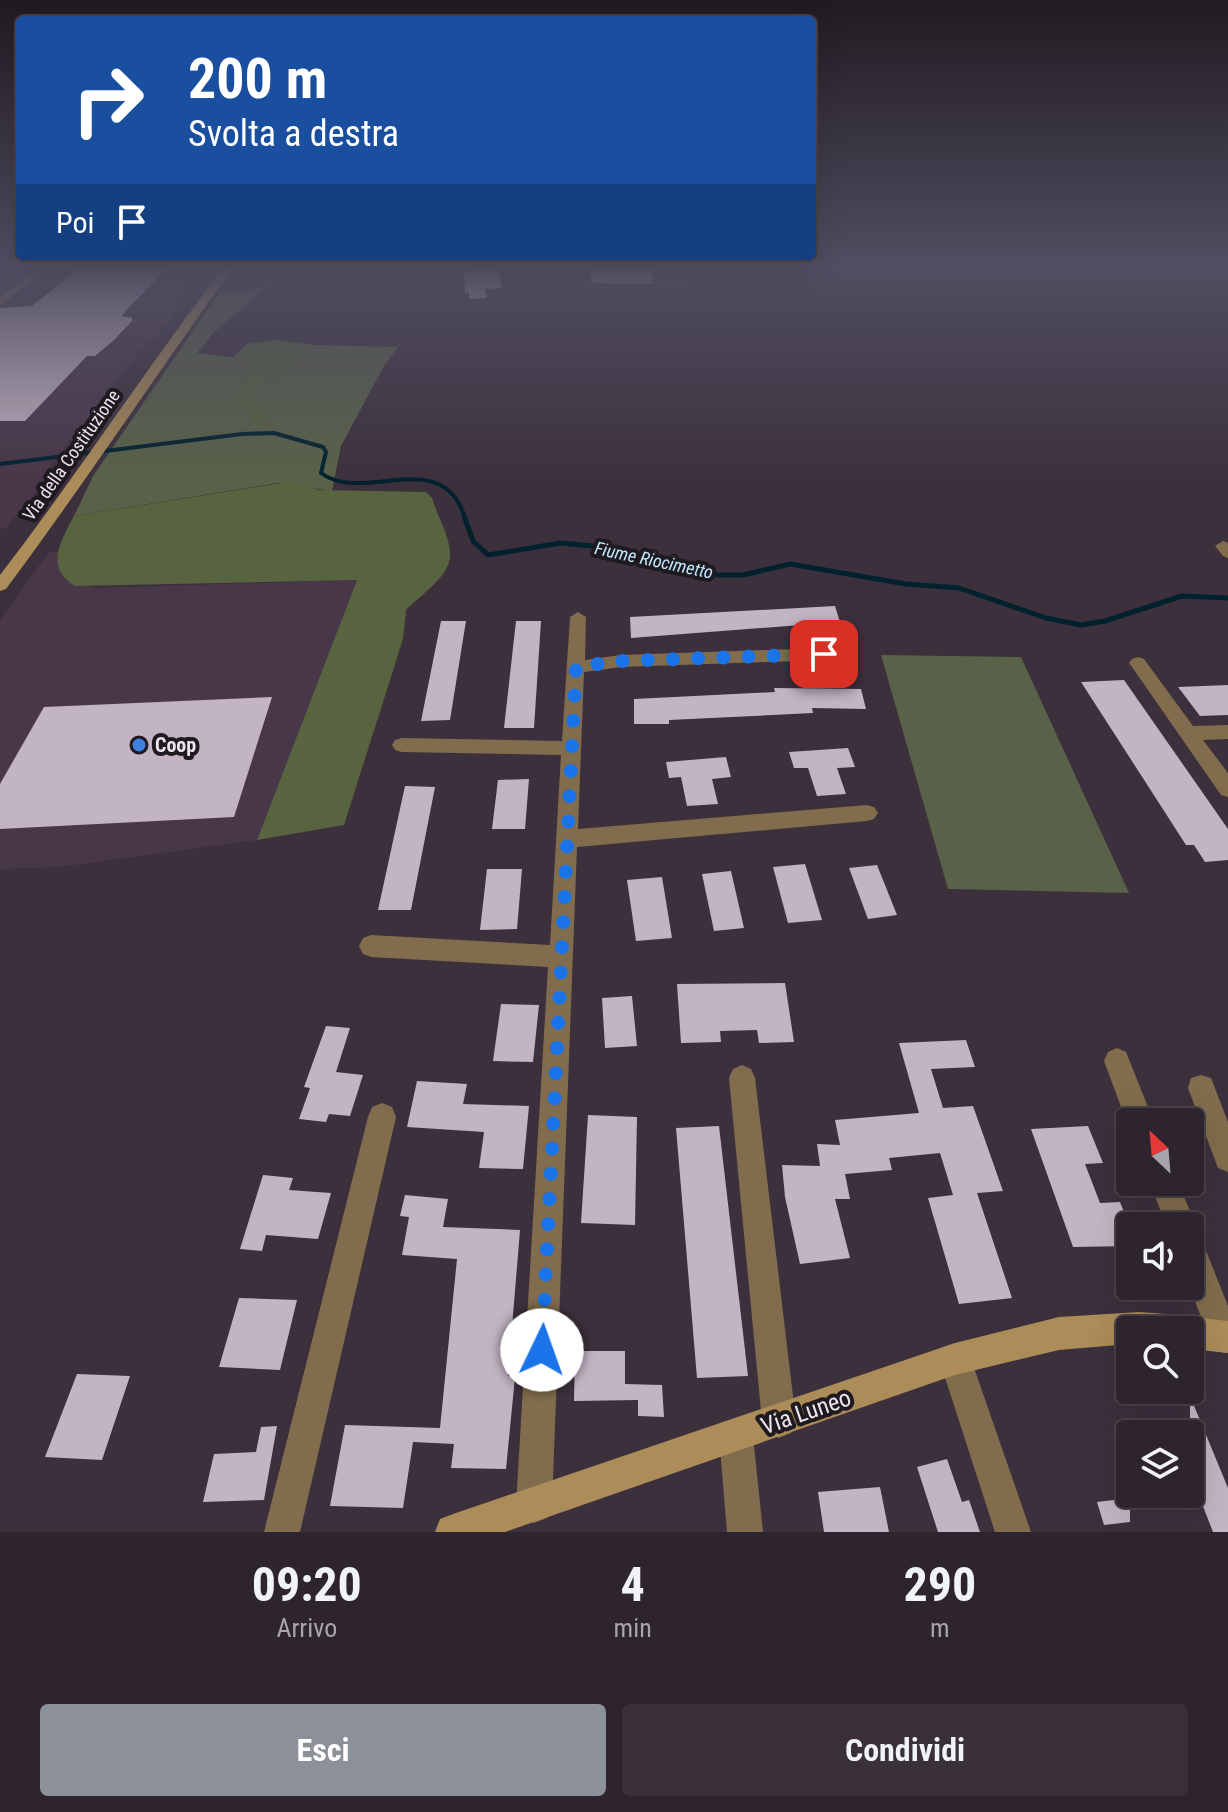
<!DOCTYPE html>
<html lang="it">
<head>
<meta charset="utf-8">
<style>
  :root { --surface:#2d242d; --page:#393039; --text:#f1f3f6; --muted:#a7a4aa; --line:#484149; --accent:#8c9099 }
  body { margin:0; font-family:"Roboto Condensed",sans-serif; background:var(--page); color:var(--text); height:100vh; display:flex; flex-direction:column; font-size:30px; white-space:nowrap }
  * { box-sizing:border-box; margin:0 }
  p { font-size:26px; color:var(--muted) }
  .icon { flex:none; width:44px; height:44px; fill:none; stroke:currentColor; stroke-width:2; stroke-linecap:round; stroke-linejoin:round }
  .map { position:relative; height:1532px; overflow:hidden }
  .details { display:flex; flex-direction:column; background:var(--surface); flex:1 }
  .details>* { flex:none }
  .hud { position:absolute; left:16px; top:16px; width:800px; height:244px; border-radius:8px; box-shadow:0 8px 32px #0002,0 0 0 2px var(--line); background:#1a4fa0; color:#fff; overflow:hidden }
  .needle { width:52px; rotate:334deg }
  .tools { position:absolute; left:1116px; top:1108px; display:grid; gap:16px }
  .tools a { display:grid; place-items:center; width:88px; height:88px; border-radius:8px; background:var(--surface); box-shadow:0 8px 32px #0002,0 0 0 2px var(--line); font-size:40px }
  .pin { position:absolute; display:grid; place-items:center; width:68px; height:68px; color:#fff; margin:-34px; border-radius:16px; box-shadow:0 4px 12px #0006 }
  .me { position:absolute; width:88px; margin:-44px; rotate:3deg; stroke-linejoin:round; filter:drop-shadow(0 0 6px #0008) }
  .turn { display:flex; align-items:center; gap:28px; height:168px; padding:0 40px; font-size:36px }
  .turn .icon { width:104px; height:104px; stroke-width:2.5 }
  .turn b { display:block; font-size:56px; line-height:68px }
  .then { display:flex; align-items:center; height:76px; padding:0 40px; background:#0003; gap:16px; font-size:30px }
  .eta { display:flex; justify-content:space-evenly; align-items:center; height:136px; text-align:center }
  .eta b { font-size:48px; font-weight:700; line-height:56px }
  .action { display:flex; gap:16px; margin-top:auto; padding:16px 40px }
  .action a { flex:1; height:92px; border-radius:8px; background:var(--accent); color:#fff; font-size:32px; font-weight:700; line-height:92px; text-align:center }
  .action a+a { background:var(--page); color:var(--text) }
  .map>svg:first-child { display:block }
  .built { fill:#483748 }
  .green { fill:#596248 }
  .forest { fill:#58643f }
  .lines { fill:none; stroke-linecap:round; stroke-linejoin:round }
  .stream-far1 { stroke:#01212e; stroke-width:4 }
  .stream { stroke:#01212e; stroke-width:5 }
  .building { fill:#c3b4c3 }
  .street { fill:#816d4d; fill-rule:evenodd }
  .secondary { fill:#ac8c58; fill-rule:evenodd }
  .route { stroke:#1a73e8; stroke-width:14; stroke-dasharray:0 25.2 }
  .shop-dot { fill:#3f7fe0; stroke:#1f1a20; stroke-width:3 }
  .labels { text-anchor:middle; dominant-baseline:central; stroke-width:8; stroke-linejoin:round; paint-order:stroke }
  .far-street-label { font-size:18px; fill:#ece5ec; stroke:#1f1a20 }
  .far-water-label { font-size:18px; font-style:italic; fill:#bee7fd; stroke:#1f1a20 }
  .poi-label { font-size:20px; font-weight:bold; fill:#ece5ec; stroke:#1f1a20; text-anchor:start }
  .near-street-label { font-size:24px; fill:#ece5ec; stroke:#1f1a20 }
</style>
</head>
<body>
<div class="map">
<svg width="1228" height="1532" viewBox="0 0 1228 1532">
  <rect width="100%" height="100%" fill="#3c303c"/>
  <!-- built -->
  <g class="built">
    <polygon points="0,268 203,272 176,305 180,306 154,340 148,341 50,466 53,472 6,528 0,529"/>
    <polygon points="517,268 695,268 693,292 521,285"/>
    <polygon points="59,551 58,568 94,588 357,580 257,840 59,867 0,869 0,620 48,553"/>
  </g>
  <!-- green -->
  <g class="green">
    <polygon points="271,284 214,332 197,353 255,360 235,394 254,424 274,422 254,392 304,358 295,356 315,345 398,347 385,364 341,446 332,491 278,483 74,516 93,476 220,292 244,292"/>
    <polygon points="881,655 1021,657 1129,893 948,889"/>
  </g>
  <!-- forest -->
  <g class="forest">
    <polygon points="273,340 315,345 297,356 305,358 254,392 275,423 254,424 235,394 254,360 232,358 247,344"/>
    <path d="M288,482L320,490L426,492L432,498C437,515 449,535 450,552C453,575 420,595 406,610L403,639L344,825L257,840L357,580L75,586C44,568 61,540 74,516Z"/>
  </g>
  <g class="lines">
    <!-- stream-far1 -->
    <path class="stream-far1" d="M0,464L242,434L274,433L323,447L326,452L321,473C364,505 442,444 465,518"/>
    <!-- stream -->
    <polyline class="stream" points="464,516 473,541 488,555 561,543 602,547 718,575 743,575 790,564 906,584 959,588 1046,618 1081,625 1105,621 1182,596 1228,598"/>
  </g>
  <!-- building -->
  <g class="building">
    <polygon points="79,268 167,268 121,316 132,318 132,321 114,340 95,356 87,356 25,421 0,421 0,308 32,306"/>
    <polygon points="591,268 653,268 652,284 591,283"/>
    <polygon points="499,269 501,288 485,289 487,298 469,299 469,293 465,293 464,272"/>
    <polygon points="835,606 840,622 631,638 630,617"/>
    <polygon points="441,621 466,621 450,720 421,721"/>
    <polygon points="516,621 541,621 534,728 504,728"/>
    <polygon points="1124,680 1228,829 1228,860 1205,862 1194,845 1186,845 1081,682"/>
    <polygon points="1228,685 1228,715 1200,716 1178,687"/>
    <polygon points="774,688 861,689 866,709 812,708 813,713 669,720 669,724 634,724 634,699 775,692"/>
    <polygon points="272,697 234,817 0,829 0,784 44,707"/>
    <polygon points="848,748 855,767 837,768 846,794 817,796 808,768 794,768 789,752"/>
    <polygon points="726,757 731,777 712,779 718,804 687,806 681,777 669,778 666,762"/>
    <polygon points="529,779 525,829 492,829 498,780"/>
    <polygon points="405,786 435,787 411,910 378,910"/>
    <polygon points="805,864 822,920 788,923 773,867"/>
    <polygon points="877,865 897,915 868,919 849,868"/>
    <polygon points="487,869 522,869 517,929 480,930"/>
    <polygon points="731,871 744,928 714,931 702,874"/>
    <polygon points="662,877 672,938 636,941 627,880"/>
    <polygon points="785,983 794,1042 759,1043 757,1030 720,1031 721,1042 681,1043 677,984"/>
    <polygon points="632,996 637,1046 605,1048 602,998"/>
    <polygon points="501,1004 539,1005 533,1062 493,1061"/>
    <polygon points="326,1026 350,1028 336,1072 363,1075 350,1116 329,1114 326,1122 299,1119 310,1088 304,1087"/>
    <polygon points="966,1040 975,1067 931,1069 943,1108 973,1106 1003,1191 977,1193 1012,1298 959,1304 928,1198 953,1195 940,1153 889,1158 892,1170 845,1174 850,1199 835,1199 850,1258 800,1264 785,1197 782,1165 820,1166 817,1144 840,1145 835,1120 919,1113 899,1043"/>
    <polygon points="417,1081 467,1084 463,1104 529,1106 523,1169 479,1168 484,1132 407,1127"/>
    <polygon points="588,1115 637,1117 635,1225 581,1223"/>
    <polygon points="719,1126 748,1376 697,1378 676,1128"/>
    <polygon points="1088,1126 1103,1163 1085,1164 1100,1203 1120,1202 1130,1227 1130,1246 1073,1247 1031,1129"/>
    <polygon points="263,1175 293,1178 289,1190 331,1193 318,1239 266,1235 262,1251 240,1249"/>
    <polygon points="405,1195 448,1199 443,1227 520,1230 508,1376 515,1377 506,1469 451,1468 454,1444 413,1442 403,1508 330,1506 345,1425 440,1428 457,1259 402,1255 409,1217 400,1216"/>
    <polygon points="239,1298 297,1300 280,1370 219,1367"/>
    <polygon points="575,1351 625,1351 625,1384 662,1385 664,1417 638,1416 638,1400 574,1401"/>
    <polygon points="77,1374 130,1376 102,1460 45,1457"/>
    <polygon points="1190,1396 1228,1488 1228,1532 1213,1532 1190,1473"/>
    <polygon points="277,1426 264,1500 203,1502 214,1454 256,1452 261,1427"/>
    <polygon points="947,1459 962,1502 969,1500 980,1532 938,1532 917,1467"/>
    <polygon points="880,1487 889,1532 824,1532 818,1492"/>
    <polygon points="1130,1498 1130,1522 1104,1525 1097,1502"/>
  </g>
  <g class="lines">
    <!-- street -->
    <g class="street">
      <polygon points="39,268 50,268 0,305 0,297"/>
      <polygon points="1223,541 1228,543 1228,558 1223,556 1215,546"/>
      <polygon points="578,612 586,617 585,660 621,655 824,648 833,654 824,660 621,667 584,672 578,829 867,805 874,807 878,813 874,819 867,821 577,847 552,1505 547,1518 534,1523 521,1518 516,1505 548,967 371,957 363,954 359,946 363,938 371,935 550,945 561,755 402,752 395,750 392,745 395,740 402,738 562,741 570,617"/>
      <polygon points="1138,657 1144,659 1193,726 1228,725 1228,739 1203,740 1228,773 1228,797 1221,795 1132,667 1129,663 1132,659"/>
      <polygon points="1117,1048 1126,1052 1154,1122 1130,1122 1130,1131 1104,1061 1108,1052"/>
      <polygon points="742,1065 751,1069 755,1078 796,1421 791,1433 779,1438 767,1433 762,1421 729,1078 733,1069"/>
      <polygon points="1201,1075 1211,1078 1228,1122 1228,1172 1218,1168 1188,1088 1191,1078"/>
      <polygon points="382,1103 392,1107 396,1117 300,1532 264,1532 368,1117 372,1107"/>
      <polygon points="1150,1182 1178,1182 1196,1226 1192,1235 1201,1238 1228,1306 1228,1352 1224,1353 1213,1348 1189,1286 1190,1226 1166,1226"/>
      <polygon points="955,1343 967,1347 971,1359 1031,1532 995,1532 939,1359 943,1347"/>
      <polygon points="736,1419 748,1424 753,1436 763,1532 727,1532 719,1436 724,1424"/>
    </g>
    <!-- secondary -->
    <g class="secondary">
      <path d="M223,268H233C156,375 84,484 6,589L0,591V575C77,475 146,369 223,268Z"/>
      <polygon points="1139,1312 1166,1314 1179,1322 1190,1317 1228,1321 1228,1353 1190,1349 1190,1330 1130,1330 1130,1344 1059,1350 955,1375 505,1532 435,1532 440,1519 453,1514 955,1343 1059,1317"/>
    </g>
  </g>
  <!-- sky -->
  <linearGradient id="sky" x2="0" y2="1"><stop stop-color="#211a21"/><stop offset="0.55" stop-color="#504e61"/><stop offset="1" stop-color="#504e61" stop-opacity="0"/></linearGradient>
  <rect width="1228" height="483" fill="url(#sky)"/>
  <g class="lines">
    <!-- route -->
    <polyline class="route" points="542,1350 576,667 621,661 824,654"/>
  </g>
  <!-- markers -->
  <circle class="shop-dot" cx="139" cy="745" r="8"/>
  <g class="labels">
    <!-- far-street labels -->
    <g class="far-street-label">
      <text transform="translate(71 455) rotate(-55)">Via della Costituzione</text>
    </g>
    <!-- far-water labels -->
    <g class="far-water-label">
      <text transform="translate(654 560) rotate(12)">Fiume Riocimetto</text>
    </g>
    <!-- poi labels -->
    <g class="poi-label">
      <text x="155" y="745">Coop</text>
    </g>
    <!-- near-street labels -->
    <g class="near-street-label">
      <text transform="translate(806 1412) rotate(-19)">Via Luneo</text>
    </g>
  </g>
</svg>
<div class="tools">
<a><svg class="needle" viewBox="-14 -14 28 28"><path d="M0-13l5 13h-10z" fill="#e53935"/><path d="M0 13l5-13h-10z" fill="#a7a4aa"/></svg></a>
<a><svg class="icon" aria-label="sound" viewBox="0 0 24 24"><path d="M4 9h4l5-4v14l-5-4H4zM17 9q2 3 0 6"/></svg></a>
<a><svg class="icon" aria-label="search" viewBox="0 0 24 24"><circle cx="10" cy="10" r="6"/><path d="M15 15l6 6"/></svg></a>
<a><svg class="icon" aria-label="layers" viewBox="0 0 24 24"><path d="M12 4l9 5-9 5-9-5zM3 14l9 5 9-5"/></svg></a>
</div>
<div class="pin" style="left:824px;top:654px;background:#d93025"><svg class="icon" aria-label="arrive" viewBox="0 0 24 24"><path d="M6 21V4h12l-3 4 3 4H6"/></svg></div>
<svg class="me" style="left:542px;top:1350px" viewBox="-20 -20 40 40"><circle r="19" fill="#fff"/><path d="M0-13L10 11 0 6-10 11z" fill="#1a73e8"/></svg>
<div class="hud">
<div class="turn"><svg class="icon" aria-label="right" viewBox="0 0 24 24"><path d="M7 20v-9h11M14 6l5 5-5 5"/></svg><div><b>200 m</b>Svolta a destra</div></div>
<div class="then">Poi<svg class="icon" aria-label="arrive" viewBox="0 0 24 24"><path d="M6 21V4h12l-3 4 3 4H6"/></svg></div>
</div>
</div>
<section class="details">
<div class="eta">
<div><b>09:20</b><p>Arrivo</p></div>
<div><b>4</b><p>min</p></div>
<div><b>290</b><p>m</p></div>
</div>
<div class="action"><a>Esci</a><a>Condividi</a></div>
</section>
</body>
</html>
